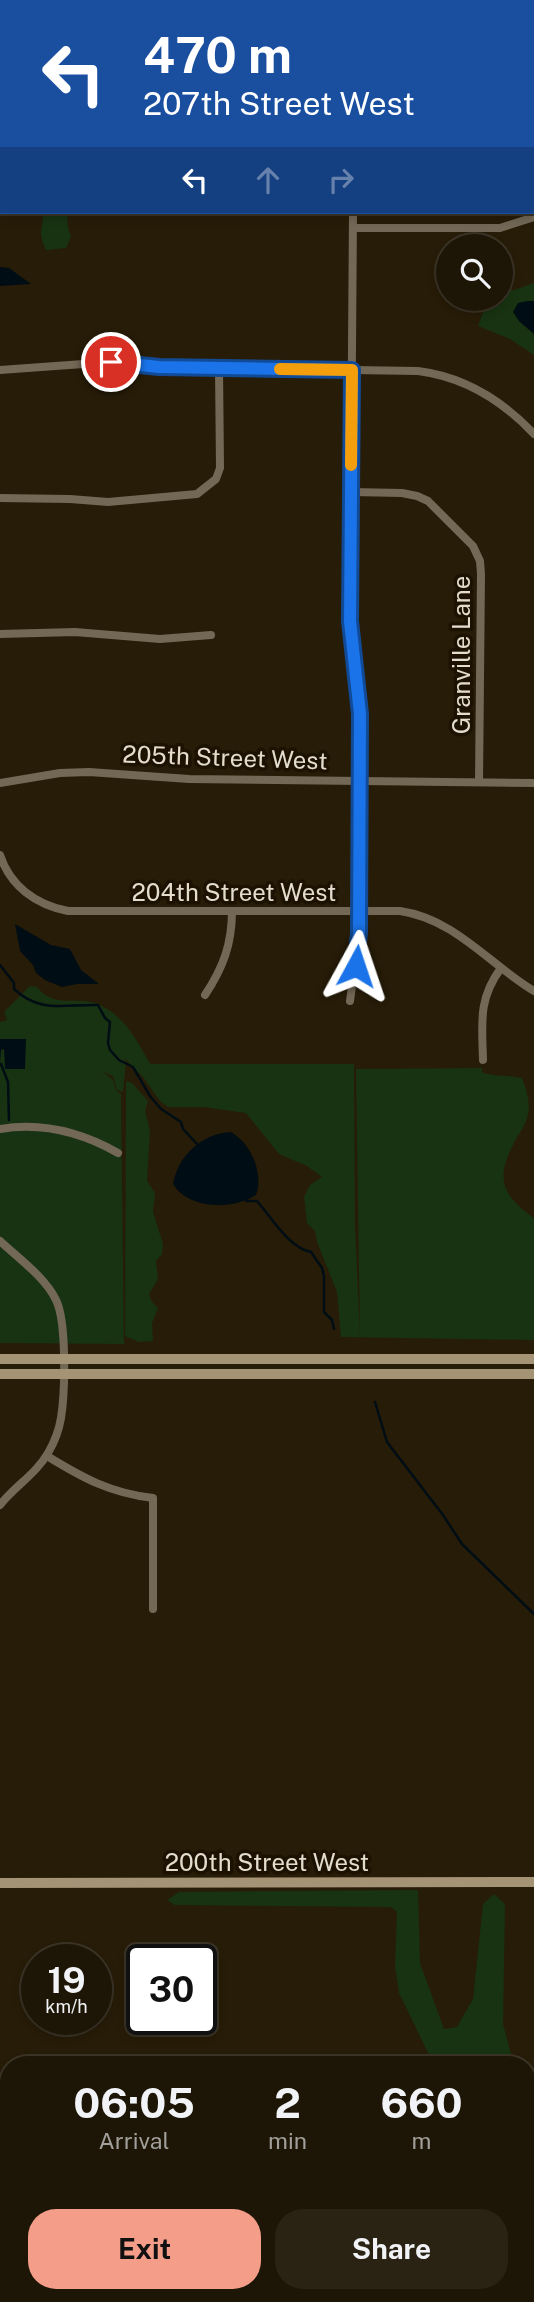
<!DOCTYPE html>
<html lang="en">
<head>
<meta charset="utf-8">
<style>
  :root { --surface:#1d1505; --page:#2a2213; --text:#f1f3f6; --muted:#a09f9a; --line:#3b3427; --accent:#f49e8a }
  body { margin:0; font-family:"Public Sans",sans-serif; background:var(--page); color:var(--text); height:100vh; display:flex; flex-direction:column; font-size:26px; white-space:nowrap }
  * { box-sizing:border-box; margin:0 }
  p { font-size:23px; color:var(--muted) }
  .icon { flex:none; width:38px; height:38px; fill:none; stroke:currentColor; stroke-width:2; stroke-linecap:round; stroke-linejoin:round }
  .map { position:relative; flex:1; overflow:hidden }
  .sheet { position:absolute; left:0px; top:2056px; width:536px; height:247px; display:flex; flex-direction:column; background:var(--surface); border-radius:28px 28px 0 0; box-shadow:0 4px 10px #0003,0 0 0 2px var(--line) }
  .sheet>* { flex:none }
  .top-card { position:absolute; left:0px; top:0px; width:536px; height:214px; box-shadow:0 4px 10px #0003,0 0 0 2px var(--line); background:#1a4fa0; color:#fff; overflow:hidden }
  .fabs { position:absolute; left:436px; top:234px; display:grid; gap:14px }
  .fabs a { display:grid; place-items:center; width:77px; height:77px; border-radius:50%; background:var(--surface); box-shadow:0 4px 10px #0003,0 0 0 2px var(--line); font-size:35px }
  .speed { position:absolute; left:21px; top:1944px; display:flex; gap:14px; font-size:35px; font-weight:700; text-align:center }
  .speed>* { display:grid; place-content:center; width:91px; height:91px; border-radius:50%; background:var(--surface); box-shadow:0 4px 10px #0003,0 0 0 2px var(--line); line-height:1 }
  .speed small { font-size:18px; font-weight:400 }
  .speed .limit { border:4px solid #111; border-radius:10px; background:#fff; color:#111 }
  .pin { position:absolute; display:grid; place-items:center; width:60px; height:60px; color:#fff; margin:-30px; border:4px solid #fff; border-radius:50%; box-shadow:0 2px 7px #0007 }
  .me { position:absolute; width:77px; margin:-38px; rotate:5deg; stroke-linejoin:round; filter:drop-shadow(0 0 5px #0008) }
  .turn { display:flex; align-items:center; gap:24px; height:147px; padding:0 28px; font-size:32px }
  .turn .icon { width:91px; height:91px; stroke-width:2.5 }
  .turn b { display:block; font-size:49px; line-height:60px }
  .lanes { display:flex; align-items:center; height:66px; padding:0 28px; background:#0003; justify-content:center; gap:35px; direction:ltr }
  .lanes .off { opacity:.35 }
  .eta { display:flex; justify-content:space-evenly; align-items:center; height:119px; text-align:center }
  .eta b { font-size:42px; font-weight:700; line-height:49px }
  .primary-button { display:flex; gap:14px; margin-top:auto; padding:14px 28px }
  .primary-button a { flex:1; height:80px; border-radius:28px; background:var(--accent); color:#111; font-size:28px; font-weight:700; line-height:80px; text-align:center }
  .primary-button a+a { background:var(--page); color:var(--text) }
  .map>svg:first-child { display:block }
  .green { fill:#183311 }
  .water { fill:#000d14 }
  .lines { fill:none; stroke-linecap:round; stroke-linejoin:round }
  .stream { stroke:#000d14; stroke-width:2.5 }
  .street { stroke:#736856; stroke-width:8 }
  .secondary { stroke:#a59375; stroke-width:10 }
  .route-casing { stroke:#114b97; stroke-width:18 }
  .route { stroke:#1a73e8; stroke-width:12 }
  .slow { stroke:#f59e0b; stroke-width:12 }
  .labels { text-anchor:middle; dominant-baseline:central; stroke-width:7; stroke-linejoin:round; paint-order:stroke }
  .street-label { font-size:24px; fill:#e3dccf; stroke:#1d1201 }
</style>
</head>
<body>
<div class="map">
<svg width="534" height="2302" viewBox="0 0 534 2302">
  <rect width="100%" height="100%" fill="#271c07"/>
  <!-- green -->
  <g class="green">
    <path d="M43,212H67L68,227L71,237L66,248L46,250C37,230 43,233 43,212Z"/>
    <polygon points="534,283 534,301 528,301 519,321 534,334 534,355 510,339 478,326 488,299 500,299 501,290 514,290"/>
    <path d="M30,986L37,987C53,1008 75,997 95,1003C122,1012 137,1040 150,1064H354L355,1227L360,1337L356,1069L482,1068V1072C493,1077 510,1075 522,1078C527,1091 532,1107 526,1121C523,1129 517,1136 513,1145C495,1180 503,1196 534,1218V1340L341,1337L337,1292L317,1242L315,1231L307,1223L304,1197L310,1185L322,1177L307,1166L279,1154L246,1113L204,1107H168L160,1101L143,1077L124,1058L126,1062L123,1092L117,1090L113,1076L103,1072L113,1080L116,1090L121,1094L124,1344L0,1343V1022L7,1020L4,1012Z"/>
    <polygon points="126,1081 132,1083 148,1101 145,1111 150,1131 147,1181 155,1193 153,1212 163,1244 162,1254 156,1261 158,1279 149,1294 152,1302 158,1308 152,1323 153,1341 139,1342 125,1336"/>
    <polygon points="418,1890 420,1963 444,2029 457,2027 473,1999 483,1904 494,1894 505,1904 503,2024 514,2065 434,2065 399,1993 395,1967 397,1912 391,1907 175,1905 167,1900 179,1892"/>
    <polygon points="527,2074 534,2076 534,2302 533,2105 527,2102"/>
  </g>
  <!-- water -->
  <g class="water">
    <polygon points="0,267 9,268 31,284 0,286"/>
    <polygon points="528,301 534,301 534,334 519,321 513,312 518,303"/>
    <polygon points="15,924 51,945 70,949 81,970 99,984 77,984 62,987 45,980 36,973 33,965 20,951"/>
    <polygon points="0,1039 26,1039 25,1069 5,1069 4,1049 1,1050 0,1064"/>
    <path d="M231,1132C251,1143 264,1174 256,1195C233,1210 189,1210 173,1184C178,1155 203,1133 231,1132Z"/>
  </g>
  <g class="lines">
    <!-- stream -->
    <g class="stream">
      <path d="M0,965L14,983V989C41,1014 64,1004 98,1005L105,1018L110,1022L108,1043L110,1050L119,1060L133,1067L150,1096L161,1109L181,1122L183,1129L197,1144"/>
      <polyline points="1,1064 8,1082 9,1120"/>
      <path d="M246,1201H257C271,1217 289,1248 311,1252L322,1268L324,1276V1312L332,1320L334,1329"/>
      <polyline points="375,1402 387,1442 443,1515 462,1544 534,1614"/>
    </g>
    <!-- street -->
    <g class="street">
      <polyline points="3,2 3,0"/>
      <polyline points="144,2 144,0"/>
      <polyline points="302,2 303,0"/>
      <polyline points="0,28 2,12"/>
      <polyline points="0,49 2,49"/>
      <polyline points="0,88 0,115"/>
      <polyline points="354,228 500,228 534,217"/>
      <path d="M0,370L111,362L159,367L418,371C465,377 502,400 534,434"/>
      <polyline points="351,492 402,493 417,496 428,501 473,546 480,561 481,574 479,782"/>
      <polyline points="0,498 70,499 108,502 197,494 216,479 220,468 219,368"/>
      <polyline points="0,634 75,632 160,639 211,635"/>
      <polyline points="0,783 60,773 89,772 189,779 534,783"/>
      <path d="M0,855C10,886 36,905 68,911H400C455,919 489,964 534,991"/>
      <path d="M205,995C223,968 232,944 232,911"/>
      <polyline points="350,1001 358,942 360,795 360,703 350,620 353,212"/>
      <path d="M483,1060C482,1023 478,999 501,968"/>
      <path d="M0,1129C42,1122 81,1132 118,1153"/>
      <path d="M0,1241C18,1258 45,1277 56,1300C67,1322 65,1393 61,1418C59,1430 54,1443 48,1453C36,1474 15,1486 0,1505"/>
      <path d="M47,1456C83,1478 110,1493 153,1498V1609"/>
    </g>
    <!-- secondary -->
    <g class="secondary">
      <polyline points="0,1359 534,1359"/>
      <polyline points="0,1374 534,1374"/>
      <polyline points="0,1883 534,1882"/>
    </g>
  </g>
  <g class="lines">
    <!-- route casing -->
    <g class="route-casing">
      <polyline id="route" points="111,362 159,367 352,370 350,621 360,714 359,932 356,966"/>
    </g>
    <!-- route -->
    <use href="#route" class="route"/>
    <!-- slow -->
    <polyline class="slow" points="280,369 352,370 351,465"/>
  </g>
  <g class="labels">
    <!-- street labels -->
    <g class="street-label">
      <text transform="translate(461 655) rotate(-90)">Granville Lane</text>
      <text transform="translate(225 757) rotate(2)">205th Street West</text>
      <text x="234" y="892">204th Street West</text>
      <text x="267" y="1862">200th Street West</text>
    </g>
  </g>
</svg>
<div class="fabs">
<a><svg class="icon" aria-label="search" viewBox="0 0 24 24"><circle cx="10" cy="10" r="6"/><path d="M15 15l6 6"/></svg></a>
</div>
<div class="speed"><div>19<small>km/h</small></div><div class="limit">30</div></div>
<div class="pin" style="left:111px;top:362px;background:#d93025"><svg class="icon" aria-label="arrive" viewBox="0 0 24 24"><path d="M6 21V4h12l-3 4 3 4H6"/></svg></div>
<svg class="me" style="left:356px;top:966px" viewBox="-20 -20 40 40"><path d="M0-17L14 15 0 8-14 15z" fill="#1a73e8" stroke="#fff" stroke-width="4"/></svg>
<div class="top-card">
<div class="turn"><svg class="icon" aria-label="left" viewBox="0 0 24 24"><path d="M17 20v-9H6M10 6l-5 5 5 5"/></svg><div><b>470 m</b>207th Street West</div></div>
<div class="lanes"><svg class="icon" aria-label="left" viewBox="0 0 24 24"><path d="M17 20v-9H6M10 6l-5 5 5 5"/></svg><svg class="icon off" aria-label="ahead" viewBox="0 0 24 24"><path d="M12 20V5M6 11l6-6 6 6"/></svg><svg class="icon off" aria-label="right" viewBox="0 0 24 24"><path d="M7 20v-9h11M14 6l5 5-5 5"/></svg></div>
</div>
<section class="sheet">
<div class="eta">
<div><b>06:05</b><p>Arrival</p></div>
<div><b>2</b><p>min</p></div>
<div><b>660</b><p>m</p></div>
</div>
<div class="primary-button"><a>Exit</a><a>Share</a></div>
</section>
</div>
</body>
</html>
